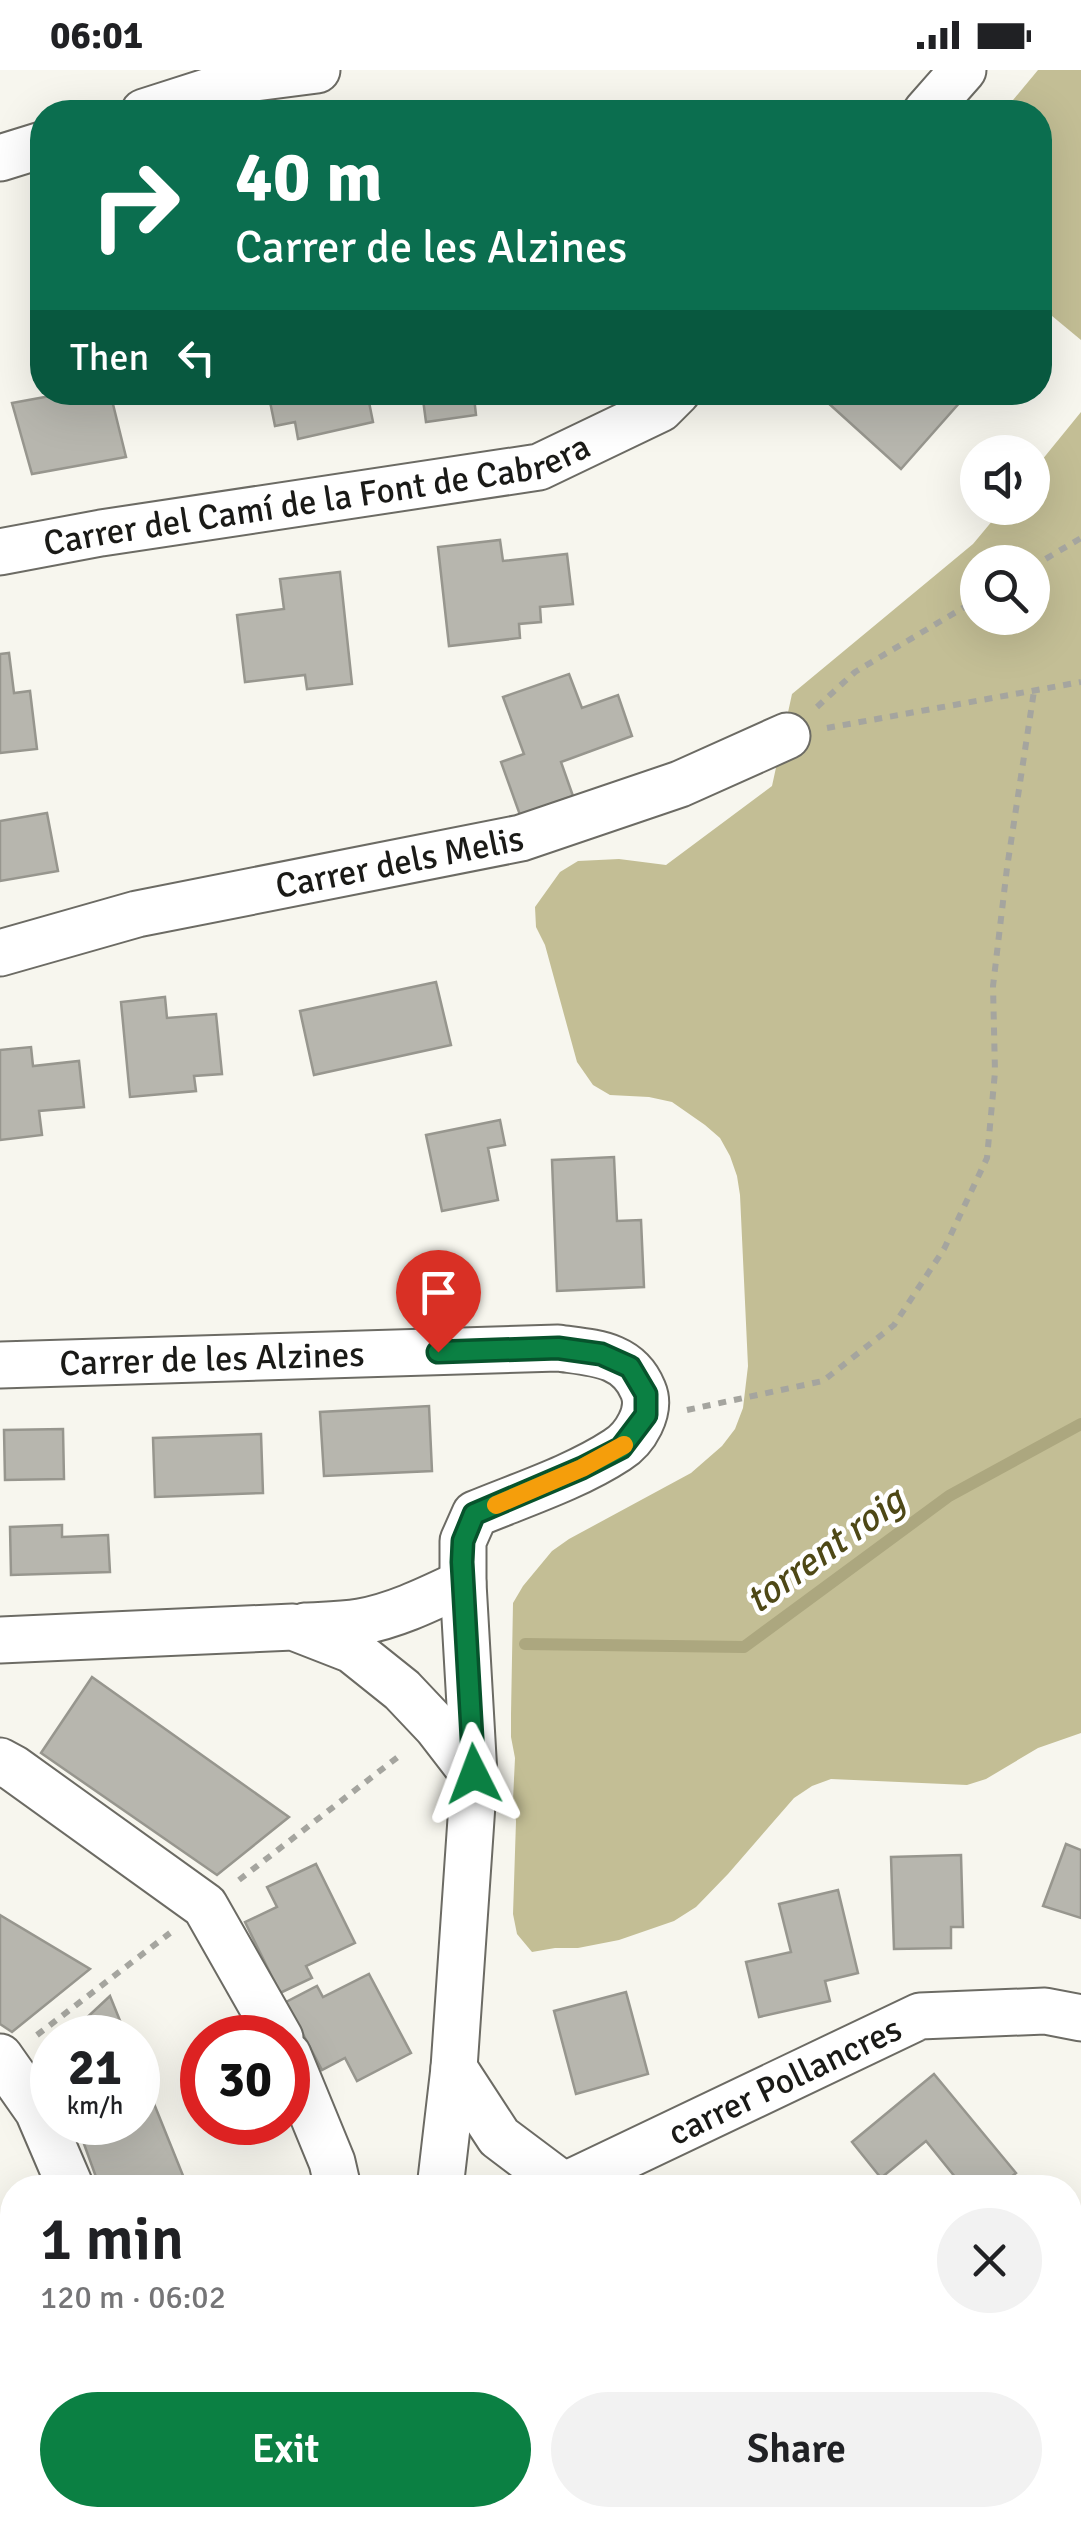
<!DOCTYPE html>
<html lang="en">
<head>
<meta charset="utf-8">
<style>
  :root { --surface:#fff; --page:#f2f2f2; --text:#202124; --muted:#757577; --accent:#0b8043 }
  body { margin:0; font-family:Signika,sans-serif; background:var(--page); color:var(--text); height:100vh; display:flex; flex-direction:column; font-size:38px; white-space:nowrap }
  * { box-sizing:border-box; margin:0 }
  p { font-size:32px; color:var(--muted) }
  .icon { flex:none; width:55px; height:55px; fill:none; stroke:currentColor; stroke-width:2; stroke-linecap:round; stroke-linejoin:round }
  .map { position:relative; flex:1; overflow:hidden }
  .drawer { position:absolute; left:0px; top:2105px; width:1082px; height:352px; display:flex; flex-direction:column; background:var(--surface); border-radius:40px 40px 0 0; box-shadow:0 10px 40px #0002 }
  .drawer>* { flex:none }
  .top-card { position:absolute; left:30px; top:30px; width:1022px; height:305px; border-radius:40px; box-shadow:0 10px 40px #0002; background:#0b6e4f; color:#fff; overflow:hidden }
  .fabs { position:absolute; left:960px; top:365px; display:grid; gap:20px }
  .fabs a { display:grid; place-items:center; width:90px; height:90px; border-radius:50%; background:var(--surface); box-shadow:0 10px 40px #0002; font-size:50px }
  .speed { position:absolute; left:30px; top:1945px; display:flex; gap:20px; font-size:50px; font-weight:700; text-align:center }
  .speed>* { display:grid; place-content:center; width:130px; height:130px; border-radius:50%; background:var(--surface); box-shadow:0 10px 40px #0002; line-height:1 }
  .speed small { font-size:25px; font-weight:400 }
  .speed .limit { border:15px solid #d22; background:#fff; color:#111 }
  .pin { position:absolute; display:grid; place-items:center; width:85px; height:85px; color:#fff; margin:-102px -42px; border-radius:50% 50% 50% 0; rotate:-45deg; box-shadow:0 0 10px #0007 }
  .pin .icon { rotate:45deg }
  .me { position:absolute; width:110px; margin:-55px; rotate:357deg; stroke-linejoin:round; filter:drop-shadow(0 0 8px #0008) }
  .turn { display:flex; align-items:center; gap:35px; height:210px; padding:0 40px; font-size:45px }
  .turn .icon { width:130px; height:130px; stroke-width:2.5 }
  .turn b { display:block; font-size:70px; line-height:85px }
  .then { display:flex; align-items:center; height:95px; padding:0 40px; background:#0003; gap:20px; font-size:38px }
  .round { display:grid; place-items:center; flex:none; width:105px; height:105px; border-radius:52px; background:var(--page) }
  .summary { display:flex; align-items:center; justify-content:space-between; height:170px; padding:0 40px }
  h1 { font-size:60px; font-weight:600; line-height:75px }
  .button { display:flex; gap:20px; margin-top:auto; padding:20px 40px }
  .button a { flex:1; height:115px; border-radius:60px; background:var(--accent); color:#fff; font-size:40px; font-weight:600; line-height:115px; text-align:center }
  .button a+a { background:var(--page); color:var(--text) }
  .status { display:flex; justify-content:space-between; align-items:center; height:70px; padding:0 50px; background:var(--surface); direction:ltr }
  .status svg { height:28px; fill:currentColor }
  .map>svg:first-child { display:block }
  .forest { fill:#c3be95; fill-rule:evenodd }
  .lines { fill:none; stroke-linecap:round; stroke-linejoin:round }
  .stream { stroke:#aca77f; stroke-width:12 }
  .building { fill:#b7b6ae; stroke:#97968e; stroke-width:2.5 }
  .service-casing { stroke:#6c6b64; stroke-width:26 }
  .minor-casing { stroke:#6c6b64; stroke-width:49 }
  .path { stroke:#a5a59f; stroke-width:6; stroke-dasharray:8 8; stroke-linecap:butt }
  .service { stroke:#fff; stroke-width:22 }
  .minor { stroke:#fff; stroke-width:45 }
  .route-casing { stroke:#07532c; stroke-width:25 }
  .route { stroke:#0b8043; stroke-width:18 }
  .slow { stroke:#f59e0b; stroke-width:18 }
  .labels { text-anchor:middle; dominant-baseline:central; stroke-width:9; stroke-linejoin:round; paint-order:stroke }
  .street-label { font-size:35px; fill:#1a1a17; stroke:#fff }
  .water-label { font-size:38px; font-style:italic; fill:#4e4816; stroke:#fff }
</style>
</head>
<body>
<div class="status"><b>06:01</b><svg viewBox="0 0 49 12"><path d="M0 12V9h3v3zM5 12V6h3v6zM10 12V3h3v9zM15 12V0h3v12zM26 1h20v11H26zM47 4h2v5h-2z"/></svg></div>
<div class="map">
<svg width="1081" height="2457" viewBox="0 0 1081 2457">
  <rect width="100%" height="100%" fill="#f7f6ee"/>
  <!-- forest -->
  <g class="forest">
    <polygon points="1038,0 1081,0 1081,270 1040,236 1040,42 1003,42"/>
    <path d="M1081,342V1663L1038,1678L986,1709L967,1715L831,1709L812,1716L794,1728L728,1804L696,1837L674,1851L619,1870L578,1878H555L532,1882L517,1864L513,1844L516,1751L513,1730L515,1688L511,1667V1644L513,1533L523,1516L552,1481L569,1469L691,1403L722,1376L735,1359L743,1338L748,1296L740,1125L737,1106L730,1086L720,1068L705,1055L672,1032L649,1027L610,1025L593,1015L577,992L545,875L536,857L535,837L560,802L578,791L619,789L666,795L772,716L792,624L973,474L1003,438H1032L1033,401ZM978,492H1032V548H978Z"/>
  </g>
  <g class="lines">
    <!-- stream -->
    <polyline class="stream" points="525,1574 744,1577 949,1426 1081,1354"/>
  </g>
  <!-- building -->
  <g class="building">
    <polygon points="72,322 110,322 126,387 32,404 12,333"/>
    <polygon points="268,322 367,322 373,352 298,369 295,352 275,356"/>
    <polygon points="422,322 508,322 474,327 476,345 426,352"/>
    <polygon points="816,322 969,322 901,399"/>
    <polygon points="500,470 503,491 567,484 573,534 540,537 541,552 519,554 520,568 449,576 438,477"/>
    <polygon points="340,502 352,614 307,619 305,605 245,612 237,545 284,539 280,509"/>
    <polygon points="9,583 14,623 30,621 37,679 0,683 0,584"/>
    <polygon points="569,604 582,638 618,625 632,666 561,692 573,726 520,745 501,692 524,684 503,627"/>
    <polygon points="47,743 58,801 0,811 0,751"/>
    <polygon points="436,912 451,975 314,1005 300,941"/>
    <polygon points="165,927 167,948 216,944 222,1004 194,1006 196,1021 130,1027 121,932"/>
    <polygon points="31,977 33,996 79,991 84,1037 39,1041 42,1065 0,1070 0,980"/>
    <polygon points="500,1050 505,1075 488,1078 498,1130 442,1141 426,1065"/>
    <polygon points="614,1087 617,1151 641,1150 644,1217 557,1221 552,1090"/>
    <polygon points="429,1336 432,1401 324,1406 320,1342"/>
    <polygon points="63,1359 64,1409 5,1410 4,1360"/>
    <polygon points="261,1364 263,1423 155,1427 153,1368"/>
    <polygon points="62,1455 62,1467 108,1465 110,1502 11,1505 10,1457"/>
    <polygon points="92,1607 289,1747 217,1805 41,1683"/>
    <polygon points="1066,1774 1081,1780 1081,1848 1043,1836"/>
    <polygon points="961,1785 963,1857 951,1857 951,1878 894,1879 891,1787"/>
    <polygon points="316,1794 355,1873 306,1896 312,1908 280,1923 245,1852 277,1837 267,1817"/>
    <polygon points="838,1820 858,1903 825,1911 830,1931 759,1947 746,1892 791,1882 779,1834"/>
    <polygon points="0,1845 90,1899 12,1962 0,1954"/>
    <polygon points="369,1904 411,1983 357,2011 345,1988 322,2000 286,1932 317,1916 323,1927"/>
    <polygon points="626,1922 648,2004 576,2024 554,1941"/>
    <polygon points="110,1926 127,1968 65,1968"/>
    <polygon points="138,1994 188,2118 100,2118 76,2052 138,2052"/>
    <polygon points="934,2004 1016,2103 998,2118 964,2118 926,2071 881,2108 852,2072"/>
    <polygon points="5,2334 12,2353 12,2445 48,2445 52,2457 0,2457 0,2336"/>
    <polygon points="614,2445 664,2445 654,2457 628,2457"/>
  </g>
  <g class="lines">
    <!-- service casing -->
    <g class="service-casing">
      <polyline id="service" points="1042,2445 1068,2457"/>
    </g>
    <!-- minor casing -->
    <g class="minor-casing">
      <g id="minor">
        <polyline points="144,42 247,9 317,0"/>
        <polyline points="926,42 963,0"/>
        <polyline points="0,88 42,75"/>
        <path id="s1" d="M0,482L101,463L539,397L660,339L677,322"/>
        <path id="s2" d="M0,883L137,844L521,768L680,714L787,666"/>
        <path id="s3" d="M0,1295L558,1278C593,1283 628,1283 643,1320C652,1341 635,1369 617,1380C576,1407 521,1425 475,1444L463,1471V1513L474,1705L454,1998L440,2118"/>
        <path d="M305,1556C323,1555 342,1555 360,1552C397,1545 429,1529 463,1513"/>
        <polyline points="0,1570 293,1557 352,1580 402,1620 437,1657 474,1705"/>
        <polyline points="0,1691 13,1698 205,1836 280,1968"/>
        <polyline points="288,1985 332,2092 338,2118"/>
        <polyline points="0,1987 38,2041 71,2118"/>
        <polyline points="454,1998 499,2067 563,2115"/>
        <path id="s4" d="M559,2118L920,1946L1045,1941L1081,1948"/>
        <polyline points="1070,2215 1077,2173"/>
        <polyline points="193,2445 196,2457"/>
        <polyline points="355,2457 359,2445"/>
        <polyline points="731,2457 743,2445"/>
        <polyline points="1031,2457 1033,2445"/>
      </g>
    </g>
    <!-- path -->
    <g class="path">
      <polyline points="1032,497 1081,468"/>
      <polyline points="817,637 855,602 978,529"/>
      <polyline points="827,658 1081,612"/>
      <polyline points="687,1340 823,1311 894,1255 944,1179 987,1088 995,1002 993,916 1007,798 1034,621"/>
      <polyline points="239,1810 403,1683"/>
      <polyline points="37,1965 170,1863"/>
      <polyline points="0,2316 12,2311"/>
    </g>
    <!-- service -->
    <use href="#service" class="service"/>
    <!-- minor -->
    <use href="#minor" class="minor"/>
  </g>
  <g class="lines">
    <!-- route casing -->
    <g class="route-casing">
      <polyline id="route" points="438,1282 558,1278 601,1284 630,1297 646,1324 646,1345 621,1378 582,1398 474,1444 463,1471 462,1492 474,1704"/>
    </g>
    <!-- route -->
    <use href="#route" class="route"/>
    <!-- slow -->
    <polyline class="slow" points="496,1435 582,1398 624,1375"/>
  </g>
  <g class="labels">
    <!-- street labels -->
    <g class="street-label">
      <text stroke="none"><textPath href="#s1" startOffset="322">Carrer del Camí de la Font de Cabrera</textPath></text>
      <text stroke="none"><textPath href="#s2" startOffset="410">Carrer dels Melis</textPath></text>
      <text stroke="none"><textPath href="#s3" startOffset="212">Carrer de les Alzines</textPath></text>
      <text stroke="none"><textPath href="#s4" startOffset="250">carrer Pollancres</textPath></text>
    </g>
    <!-- water labels -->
    <g class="water-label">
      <text transform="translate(825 1480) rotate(-36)">torrent roig</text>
    </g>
  </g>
</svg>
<div class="fabs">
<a><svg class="icon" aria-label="sound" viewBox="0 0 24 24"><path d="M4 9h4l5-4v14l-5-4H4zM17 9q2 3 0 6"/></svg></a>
<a><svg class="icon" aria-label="search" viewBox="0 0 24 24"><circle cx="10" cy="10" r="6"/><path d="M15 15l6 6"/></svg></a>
</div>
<div class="speed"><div>21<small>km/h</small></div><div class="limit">30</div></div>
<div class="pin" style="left:438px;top:1282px;background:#d93025"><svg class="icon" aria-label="arrive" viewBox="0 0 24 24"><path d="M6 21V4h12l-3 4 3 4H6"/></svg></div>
<svg class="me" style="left:474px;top:1704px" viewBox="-20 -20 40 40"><path d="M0-17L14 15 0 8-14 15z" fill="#0b8043" stroke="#fff" stroke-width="4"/></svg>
<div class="top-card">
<div class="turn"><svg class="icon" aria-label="right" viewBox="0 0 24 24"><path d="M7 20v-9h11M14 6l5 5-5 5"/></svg><div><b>40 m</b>Carrer de les Alzines</div></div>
<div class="then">Then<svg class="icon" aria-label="left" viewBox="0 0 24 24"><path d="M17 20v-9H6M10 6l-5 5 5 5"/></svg></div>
</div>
<section class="drawer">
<div class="summary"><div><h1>1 min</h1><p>120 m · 06:02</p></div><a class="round"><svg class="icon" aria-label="close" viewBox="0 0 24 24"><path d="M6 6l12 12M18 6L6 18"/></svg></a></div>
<div class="button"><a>Exit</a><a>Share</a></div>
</section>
</div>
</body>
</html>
